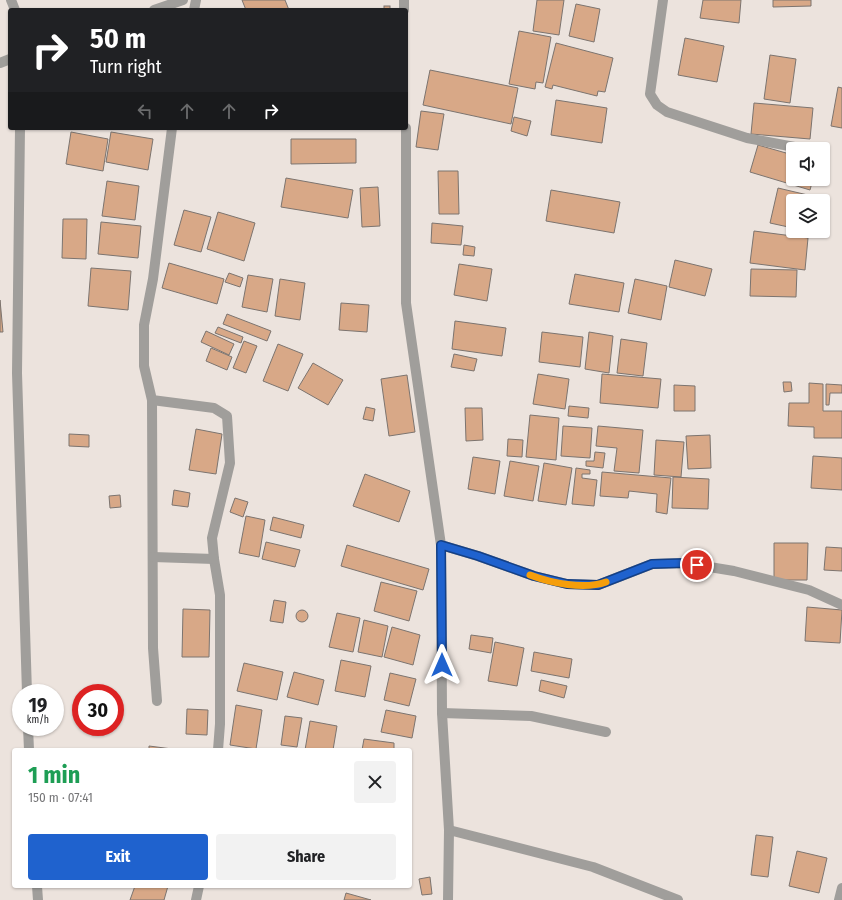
<!DOCTYPE html>
<html lang="en">
<head>
<meta charset="utf-8">
<style>
  :root { --surface:#fff; --page:#f2f2f2; --text:#202124; --muted:#757577; --accent:#1f62ce }
  body { margin:0; font-family:"Fira Sans Condensed",sans-serif; background:var(--page); color:var(--text); height:100vh; display:flex; flex-direction:column; font-size:15px; white-space:nowrap }
  * { box-sizing:border-box; margin:0 }
  p { font-size:13px; color:var(--muted) }
  .icon { flex:none; width:22px; height:22px; fill:none; stroke:currentColor; stroke-width:2; stroke-linecap:round; stroke-linejoin:round }
  .map { position:relative; flex:1; overflow:hidden }
  .sheet { position:absolute; left:12px; top:748px; width:400px; height:140px; display:flex; flex-direction:column; background:var(--surface); border-radius:4px; box-shadow:0 1px 3px #0004 }
  .sheet>* { flex:none }
  .guide { position:absolute; left:8px; top:8px; width:400px; height:122px; border-radius:4px; box-shadow:0 1px 3px #0004; background:#202124; color:#fff; overflow:hidden }
  .fabs { position:absolute; left:786px; top:142px; display:grid; gap:8px }
  .fabs a { display:grid; place-items:center; width:44px; height:44px; border-radius:4px; background:var(--surface); box-shadow:0 1px 3px #0004; font-size:20px }
  .speed { position:absolute; left:12px; top:684px; display:flex; gap:8px; font-size:20px; font-weight:700; text-align:center }
  .speed>* { display:grid; place-content:center; width:52px; height:52px; border-radius:50%; background:var(--surface); box-shadow:0 1px 3px #0004; line-height:1 }
  .speed small { font-size:10px; font-weight:400 }
  .speed .limit { border:6px solid #d22; background:#fff; color:#111 }
  .pin { position:absolute; display:grid; place-items:center; width:34px; height:34px; color:#fff; margin:-17px; border:2px solid #fff; border-radius:50%; box-shadow:0 1px 4px #0007 }
  .me { position:absolute; width:44px; margin:-22px; rotate:0deg; stroke-linejoin:round; filter:drop-shadow(0 0 3px #0008) }
  .turn { display:flex; align-items:center; gap:14px; height:84px; padding:0 16px; font-size:18px }
  .turn .icon { width:52px; height:52px; stroke-width:2.5 }
  .turn b { display:block; font-size:28px; line-height:34px }
  .lanes { display:flex; align-items:center; height:38px; padding:0 16px; background:#0003; justify-content:center; gap:20px; direction:ltr }
  .lanes .off { opacity:.35 }
  .round { display:grid; place-items:center; flex:none; width:42px; height:42px; border-radius:4px; background:var(--page) }
  .summary { display:flex; align-items:center; justify-content:space-between; height:68px; padding:0 16px }
  h1 { font-size:24px; font-weight:700; line-height:30px; color:#1e9e55 }
  .button { display:flex; gap:8px; margin-top:auto; padding:8px 16px }
  .button a { flex:1; height:46px; border-radius:4px; background:var(--accent); color:#fff; font-size:16px; font-weight:700; line-height:46px; text-align:center }
  .button a+a { background:var(--page); color:var(--text) }
  .map>svg:first-child { display:block }
  .building { fill:#d8a887; stroke:#7c746f }
  .lines { fill:none; stroke-linecap:round; stroke-linejoin:round }
  .street { stroke:#a09e9b; stroke-width:10 }
  .route-casing { stroke:#144086; stroke-width:10 }
  .route { stroke:#1f62ce; stroke-width:7 }
  .slow { stroke:#f59e0b; stroke-width:7 }
</style>
</head>
<body>
<div class="map">
<svg width="842" height="900" viewBox="0 0 842 900">
  <rect width="100%" height="100%" fill="#ece3dd"/>
  <!-- building -->
  <g class="building">
    <polygon points="242,0 285,0 289,10 246,10"/>
    <polygon points="537,0 564,0 559,35 533,31"/>
    <polygon points="703,0 741,0 739,23 700,18"/>
    <polygon points="773,0 811,0 811,6 773,7"/>
    <polygon points="576,4 600,9 594,42 569,36"/>
    <rect x="384" y="6" width="6" height="4"/>
    <polygon points="519,31 551,37 543,83 536,82 535,89 509,84"/>
    <polygon points="685,38 724,46 717,82 678,75"/>
    <polygon points="556,43 613,58 605,92 598,91 597,96 553,85 552,89 545,87"/>
    <polygon points="770,55 796,59 790,103 764,99"/>
    <polygon points="430,70 518,88 511,124 423,105"/>
    <polygon points="838,87 842,88 842,128 831,126"/>
    <polygon points="556,100 607,108 602,143 551,135"/>
    <polygon points="754,103 813,108 810,139 751,134"/>
    <polygon points="421,111 444,114 438,150 416,147"/>
    <polygon points="514,117 531,121 527,136 511,131"/>
    <polygon points="71,132 108,139 103,171 66,164"/>
    <polygon points="111,132 153,139 148,170 106,162"/>
    <polygon points="291,139 356,139 356,163 291,164"/>
    <polygon points="758,145 793,155 793,179 813,179 810,190 750,172"/>
    <polygon points="438,171 458,171 459,214 439,214"/>
    <polygon points="286,178 353,190 348,218 281,207"/>
    <polygon points="107,181 139,186 135,220 102,216"/>
    <polygon points="378,187 380,226 362,227 360,188"/>
    <polygon points="778,188 812,196 811,201 793,201 793,228 770,223"/>
    <polygon points="551,190 620,202 614,233 546,221"/>
    <polygon points="184,210 211,217 201,252 174,245"/>
    <polygon points="218,212 255,223 244,261 207,249"/>
    <polygon points="63,219 87,219 86,259 62,258"/>
    <polygon points="101,222 141,226 138,258 98,254"/>
    <polygon points="432,223 463,226 461,245 431,243"/>
    <polygon points="754,231 808,238 805,270 750,263"/>
    <polygon points="464,245 475,247 474,256 463,255"/>
    <polygon points="675,260 712,269 705,296 669,287"/>
    <polygon points="169,263 224,279 217,304 162,288"/>
    <polygon points="459,264 492,269 487,301 454,295"/>
    <polygon points="91,268 131,271 128,310 88,306"/>
    <polygon points="751,269 797,270 796,297 750,296"/>
    <polygon points="229,273 243,278 240,287 225,282"/>
    <polygon points="575,274 624,283 619,312 569,304"/>
    <polygon points="248,275 273,279 267,312 242,307"/>
    <polygon points="280,279 305,283 300,320 275,316"/>
    <polygon points="635,279 667,286 661,320 628,313"/>
    <polygon points="0,300 3,332 0,332"/>
    <polygon points="341,303 369,305 367,332 339,330"/>
    <polygon points="227,314 271,331 267,341 223,324"/>
    <polygon points="455,321 506,328 502,356 452,349"/>
    <polygon points="218,327 243,337 241,343 215,333"/>
    <polygon points="206,331 234,344 229,355 201,342"/>
    <polygon points="542,332 583,337 580,367 539,362"/>
    <polygon points="589,332 613,336 609,373 585,369"/>
    <polygon points="621,339 647,343 643,376 617,373"/>
    <polygon points="244,341 257,346 246,373 233,368"/>
    <polygon points="278,344 303,354 288,391 263,381"/>
    <polygon points="211,348 232,357 227,370 206,361"/>
    <polygon points="454,354 477,359 474,371 451,367"/>
    <polygon points="313,363 343,380 328,405 298,388"/>
    <polygon points="538,374 569,379 565,409 533,404"/>
    <polygon points="602,374 661,379 658,408 600,403"/>
    <polygon points="407,375 415,432 389,436 381,379"/>
    <polygon points="783,382 791,382 792,391 784,392"/>
    <polygon points="809,383 823,384 823,411 842,411 842,438 814,438 814,427 788,426 789,403 809,403"/>
    <polygon points="826,384 842,385 842,393 830,393 829,405 826,405"/>
    <polygon points="674,385 695,386 695,411 674,411"/>
    <polygon points="569,406 589,408 588,418 568,416"/>
    <polygon points="366,407 375,409 373,421 363,419"/>
    <polygon points="465,408 482,408 483,440 466,441"/>
    <polygon points="530,415 559,418 556,460 526,457"/>
    <polygon points="563,426 592,428 590,458 561,456"/>
    <polygon points="598,426 643,430 639,473 614,471 617,448 596,446"/>
    <polygon points="196,429 222,434 216,474 189,470"/>
    <polygon points="69,434 89,435 89,447 69,446"/>
    <polygon points="710,435 711,468 688,469 686,436"/>
    <polygon points="508,439 523,440 522,457 507,456"/>
    <polygon points="656,440 684,442 681,477 654,475"/>
    <polygon points="595,452 605,453 603,468 586,466 586,461 594,461"/>
    <polygon points="813,456 842,458 842,490 811,488"/>
    <polygon points="473,457 500,461 495,494 468,489"/>
    <polygon points="510,461 539,466 533,501 504,496"/>
    <polygon points="544,463 572,468 566,505 538,501"/>
    <polygon points="576,468 590,470 590,474 582,474 582,478 597,480 594,506 572,504"/>
    <polygon points="602,472 671,478 667,514 656,512 657,494 629,491 628,498 600,496"/>
    <polygon points="365,474 410,491 399,522 353,506"/>
    <polygon points="673,477 709,479 708,509 672,508"/>
    <polygon points="174,490 190,493 188,507 172,505"/>
    <polygon points="120,495 121,507 110,508 109,496"/>
    <polygon points="235,498 248,502 243,517 230,512"/>
    <polygon points="246,516 265,520 259,557 239,553"/>
    <polygon points="273,517 304,525 301,538 270,530"/>
    <polygon points="266,542 300,550 295,567 262,559"/>
    <polygon points="774,543 808,543 807,580 774,580"/>
    <polygon points="347,545 429,569 423,590 341,566"/>
    <polygon points="826,547 842,548 842,571 824,570"/>
    <polygon points="381,582 417,591 409,621 374,611"/>
    <polygon points="274,600 286,602 283,623 270,621"/>
    <polygon points="807,607 842,610 840,643 805,641"/>
    <polygon points="183,609 210,610 209,657 182,657"/>
    <circle cx="302" cy="616" r="6"/>
    <polygon points="337,613 360,618 353,652 329,647"/>
    <polygon points="364,620 388,626 382,657 358,652"/>
    <polygon points="392,627 420,635 413,665 384,657"/>
    <polygon points="471,635 493,638 491,653 469,649"/>
    <polygon points="495,642 524,648 517,686 488,681"/>
    <polygon points="534,652 572,659 569,678 531,671"/>
    <polygon points="341,660 371,666 365,697 335,691"/>
    <polygon points="244,663 283,672 277,700 237,691"/>
    <polygon points="294,672 324,680 318,705 287,697"/>
    <polygon points="390,673 416,679 409,706 384,700"/>
    <polygon points="541,680 567,686 564,698 539,691"/>
    <polygon points="236,705 262,710 256,749 230,745"/>
    <polygon points="187,709 208,710 207,735 186,734"/>
    <polygon points="386,710 416,716 412,738 381,732"/>
    <polygon points="285,716 302,718 297,747 281,745"/>
    <polygon points="310,721 337,726 333,750 305,750"/>
    <polygon points="364,739 394,743 394,750 362,750"/>
    <polygon points="149,746 180,750 149,750"/>
    <polygon points="756,835 773,837 768,877 751,875"/>
    <polygon points="797,851 827,858 819,893 789,886"/>
    <polygon points="430,877 432,894 422,895 419,879"/>
    <polygon points="135,886 168,886 164,900 130,900"/>
    <polygon points="346,893 371,900 344,900"/>
  </g>
  <g class="lines">
    <!-- street -->
    <g class="street">
      <polyline points="11,0 15,10"/>
      <polyline points="404,0 404,10"/>
      <polyline points="663,0 650,94 657,105 667,112 747,138 805,149"/>
      <polyline points="154,10 183,0"/>
      <polyline points="194,10 196,0"/>
      <polyline points="0,63 10,59"/>
      <polyline points="20,128 17,373 27,693"/>
      <polyline points="172,128 153,279 144,325 144,366 152,400 214,408 227,416 230,463 212,538 214,559 220,595 220,724 218,750"/>
      <polyline points="406,128 406,303 441,545 442,713 449,830 448,900"/>
      <polyline points="152,400 153,648 157,701"/>
      <polyline points="441,545 478,556 534,576 567,584 598,585 652,564 685,563 734,571 809,590 842,605"/>
      <polyline points="153,557 214,559"/>
      <polyline points="442,713 531,716 606,732"/>
      <polyline points="28,727 29,750"/>
      <polyline points="449,830 593,867 678,900"/>
      <polyline points="37,886 38,900"/>
      <polyline points="196,900 199,886"/>
      <polyline points="839,900 842,888"/>
    </g>
  </g>
  <g class="lines">
    <!-- route casing -->
    <g class="route-casing">
      <polyline id="route" points="442,665 441,545 478,556 534,576 567,584 598,585 652,564 685,563 697,565"/>
    </g>
    <!-- route -->
    <use href="#route" class="route"/>
    <!-- slow -->
    <path class="slow" d="M530,575C551,583 584,590 606,582"/>
  </g>
</svg>
<div class="fabs">
<a><svg class="icon" aria-label="sound" viewBox="0 0 24 24"><path d="M4 9h4l5-4v14l-5-4H4zM17 9q2 3 0 6"/></svg></a>
<a><svg class="icon" aria-label="layers" viewBox="0 0 24 24"><path d="M12 4l9 5-9 5-9-5zM3 14l9 5 9-5"/></svg></a>
</div>
<div class="speed"><div>19<small>km/h</small></div><div class="limit">30</div></div>
<div class="pin" style="left:697px;top:565px;background:#d93025"><svg class="icon" aria-label="arrive" viewBox="0 0 24 24"><path d="M6 21V4h12l-3 4 3 4H6"/></svg></div>
<svg class="me" style="left:442px;top:665px" viewBox="-20 -20 40 40"><path d="M0-17L14 15 0 8-14 15z" fill="#1f62ce" stroke="#fff" stroke-width="4"/></svg>
<div class="guide">
<div class="turn"><svg class="icon" aria-label="right" viewBox="0 0 24 24"><path d="M7 20v-9h11M14 6l5 5-5 5"/></svg><div><b>50 m</b>Turn right</div></div>
<div class="lanes"><svg class="icon off" aria-label="left" viewBox="0 0 24 24"><path d="M17 20v-9H6M10 6l-5 5 5 5"/></svg><svg class="icon off" aria-label="ahead" viewBox="0 0 24 24"><path d="M12 20V5M6 11l6-6 6 6"/></svg><svg class="icon off" aria-label="ahead" viewBox="0 0 24 24"><path d="M12 20V5M6 11l6-6 6 6"/></svg><svg class="icon" aria-label="right" viewBox="0 0 24 24"><path d="M7 20v-9h11M14 6l5 5-5 5"/></svg></div>
</div>
<section class="sheet">
<div class="summary"><div><h1>1 min</h1><p>150 m · 07:41</p></div><a class="round"><svg class="icon" aria-label="close" viewBox="0 0 24 24"><path d="M6 6l12 12M18 6L6 18"/></svg></a></div>
<div class="button"><a>Exit</a><a>Share</a></div>
</section>
</div>
</body>
</html>
